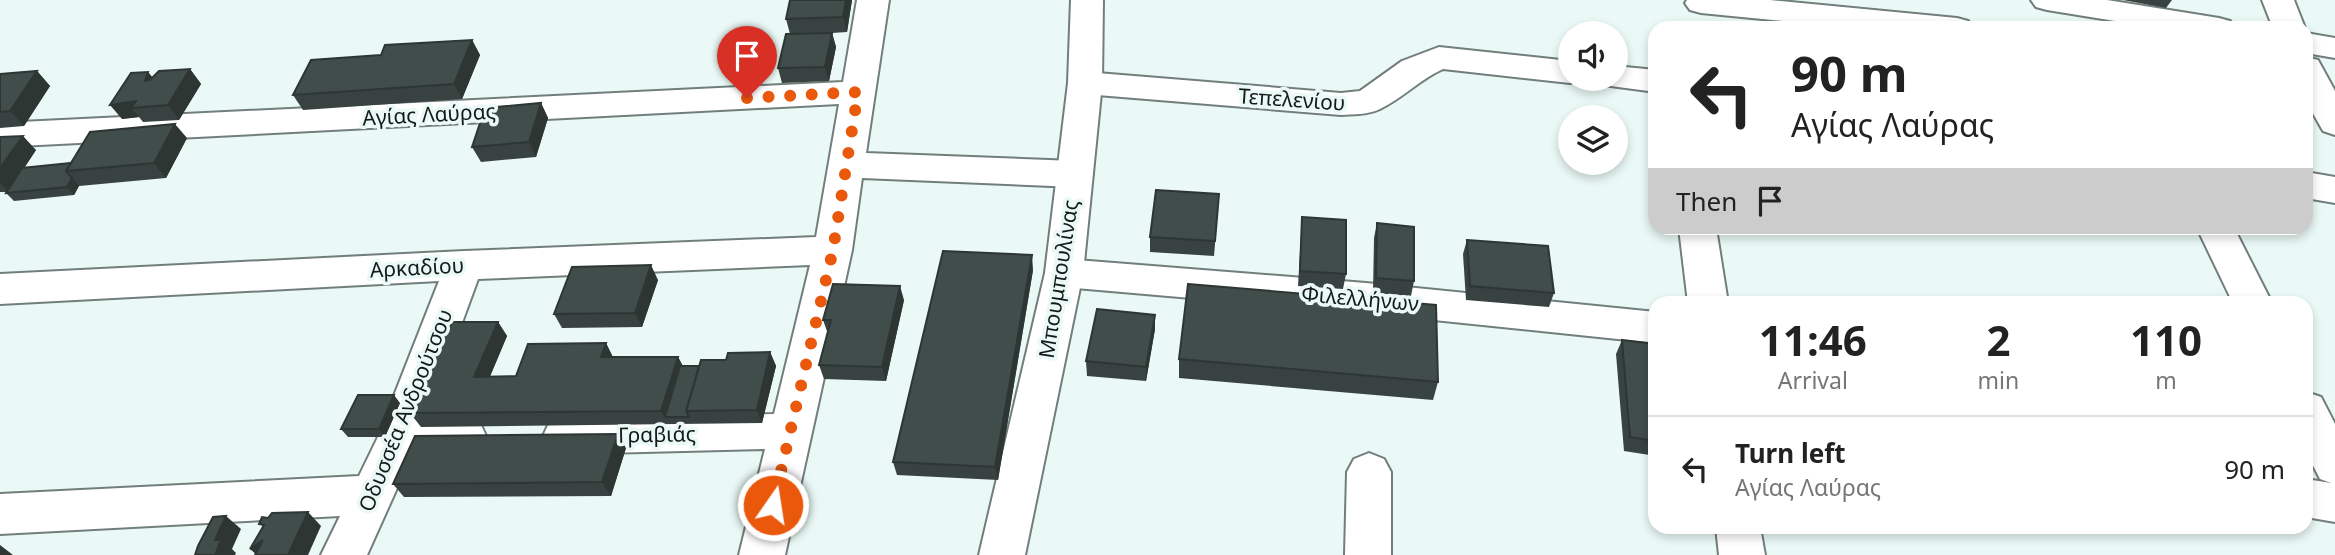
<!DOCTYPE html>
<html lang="en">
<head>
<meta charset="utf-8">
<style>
  :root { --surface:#fff; --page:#f6f6f6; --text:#222; --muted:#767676; --line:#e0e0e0 }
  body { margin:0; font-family:"Noto Sans",sans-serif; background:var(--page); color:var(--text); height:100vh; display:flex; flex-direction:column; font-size:26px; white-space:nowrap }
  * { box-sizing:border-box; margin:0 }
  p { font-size:23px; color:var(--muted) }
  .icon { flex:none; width:38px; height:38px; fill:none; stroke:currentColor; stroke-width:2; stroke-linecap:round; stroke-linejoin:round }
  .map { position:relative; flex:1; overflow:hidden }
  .panel { position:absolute; left:1648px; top:296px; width:665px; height:238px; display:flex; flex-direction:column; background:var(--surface); border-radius:21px; box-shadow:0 4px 10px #0003 }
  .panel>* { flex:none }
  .banner { position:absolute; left:1648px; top:21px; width:665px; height:214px; border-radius:21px; box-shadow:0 4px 10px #0003; background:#fff; color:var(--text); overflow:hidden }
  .controls { position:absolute; left:1558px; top:21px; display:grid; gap:14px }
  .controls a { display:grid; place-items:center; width:70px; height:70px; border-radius:50%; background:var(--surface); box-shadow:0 4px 10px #0003; font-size:35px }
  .pin { position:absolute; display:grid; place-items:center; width:60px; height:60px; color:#fff; margin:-72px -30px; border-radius:50% 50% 50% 0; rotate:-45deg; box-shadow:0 0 7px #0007 }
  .pin .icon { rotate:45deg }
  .me { position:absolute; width:77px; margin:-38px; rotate:13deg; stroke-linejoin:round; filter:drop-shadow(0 0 5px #0008) }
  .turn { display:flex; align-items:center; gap:24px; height:147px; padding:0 28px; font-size:32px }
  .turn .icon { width:91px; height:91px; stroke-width:2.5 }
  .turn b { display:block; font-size:49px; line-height:60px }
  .then { display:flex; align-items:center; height:66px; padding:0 28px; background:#0003; gap:14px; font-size:26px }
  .eta { display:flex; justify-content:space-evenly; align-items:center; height:119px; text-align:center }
  .eta b { font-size:42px; font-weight:700; line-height:49px }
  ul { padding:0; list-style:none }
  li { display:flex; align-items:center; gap:21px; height:105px; padding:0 28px; border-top:2px solid var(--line) }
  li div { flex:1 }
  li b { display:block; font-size:26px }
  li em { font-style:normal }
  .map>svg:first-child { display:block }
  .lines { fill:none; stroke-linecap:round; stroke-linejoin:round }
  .street-casing { stroke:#717e7c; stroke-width:4 }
  .secondary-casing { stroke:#717e7c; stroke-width:4 }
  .street { fill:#fff; fill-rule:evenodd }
  .secondary { fill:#fff; fill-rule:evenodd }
  .wall { fill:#384240 }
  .shaded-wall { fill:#2e3634 }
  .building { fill:#414d4b; stroke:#2e3634; stroke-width:2 }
  .route { stroke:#ea580c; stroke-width:12; stroke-dasharray:0 21.6 }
  .labels { text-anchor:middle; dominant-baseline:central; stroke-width:7; stroke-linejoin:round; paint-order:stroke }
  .street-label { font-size:21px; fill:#141a19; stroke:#eaf9f6 }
</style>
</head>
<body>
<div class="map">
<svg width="2335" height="555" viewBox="0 0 2335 555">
  <rect width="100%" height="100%" fill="#eaf9f6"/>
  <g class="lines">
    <!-- street casing -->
    <g class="street-casing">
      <g id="street">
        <polygon points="857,0 889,0 866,153 1075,161 1088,165 1093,174 1088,183 1075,187 862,178 852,250 785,555 739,555 765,449 564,454 549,449 543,436 549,423 564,418 774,414 810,265 478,279 426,421 466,420 481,425 487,438 481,451 466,456 411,457 367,555 321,555 340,516 0,534 0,494 359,476 377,439 439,281 0,304 0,274 464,251 816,237 839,104 0,147 0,123 843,82"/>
        <polygon points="1687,0 1770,0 1957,18 1968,21 1973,28 1856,28 1701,13 1690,10 1685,3"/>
        <polygon points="2031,0 2107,0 2219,18 2230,21 2235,28 2158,28 2047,10 2036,7"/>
        <polygon points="2262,0 2294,0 2305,28 2273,28"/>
        <polygon points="2306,33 2335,38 2335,58 2306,53"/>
        <path d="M1439,47L1570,61V79H1582L1570,83L1443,69C1420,79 1403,98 1380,109C1368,115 1354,114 1341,115L1085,94L1073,91L1068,83L1073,75L1085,72L1341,93L1360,91L1402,61Z"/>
        <polygon points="2306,57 2318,60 2335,91 2335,135 2323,131 2306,101"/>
        <polygon points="1615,66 1656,70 1656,92 1603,85 1599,79 1615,79"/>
        <polygon points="2306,172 2335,177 2335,203 2306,198"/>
        <polygon points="1679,228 1716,228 1728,303 1688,303"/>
        <polygon points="2197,228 2234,228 2272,303 2233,303"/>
        <polygon points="1064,259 1366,283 1656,312 1656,343 1366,313 1064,287 1050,283 1045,273 1050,263"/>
        <polygon points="2306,392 2321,397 2335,424 2335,522 2306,517 2306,479 2331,483 2320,479 2306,452"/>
        <polygon points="1369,453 1384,459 1391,472 1391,555 1345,555 1347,472 1354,459"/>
        <polygon points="1716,527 1760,527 1765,555 1719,555"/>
      </g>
    </g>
    <!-- secondary casing -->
    <g class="secondary-casing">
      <polygon id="secondary" points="1071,0 1103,0 1102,83 1083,273 1025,555 979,555 1045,273 1068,83"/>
    </g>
    <!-- street -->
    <use href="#street" class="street"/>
    <!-- secondary -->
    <use href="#secondary" class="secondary"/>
  </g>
  <!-- wall -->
  <g class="wall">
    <polygon points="790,0 852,0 847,32 832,33 836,47 829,81 782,83 778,68 790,34 786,19"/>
    <polygon points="2123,0 2172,0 2166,8"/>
    <polygon points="472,40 480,55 462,99 303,110 293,95 381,55"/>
    <polygon points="190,69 201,84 179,120 143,122 139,117 122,119 148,72 152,77"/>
    <polygon points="37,71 50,86 24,126 0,128 0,74"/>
    <polygon points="541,103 548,118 536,157 481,162 472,147"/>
    <polygon points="0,137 36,150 25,167 71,163 187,138 166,178 79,186 74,195 14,201 6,193 7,192 0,192"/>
    <polygon points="1218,209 1214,256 1150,252 1150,237"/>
    <polygon points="1302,217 1346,274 1343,289 1298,286"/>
    <polygon points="1377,223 1414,281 1411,296 1373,293 1374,238"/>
    <polygon points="1467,240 1554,293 1549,307 1466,300 1463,254"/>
    <polygon points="1033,270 998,480 897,475 893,462"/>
    <polygon points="658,280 642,327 562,328 554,314"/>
    <polygon points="904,300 886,381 824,379 819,365 828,334 823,320"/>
    <polygon points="1155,315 1155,329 1146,381 1087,376 1086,361"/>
    <polygon points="498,322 507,336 490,376 516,376 606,343 613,357 678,357 683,366 699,366 726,360 770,352 776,366 762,423 421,427 410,413"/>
    <polygon points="1622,340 1656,344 1656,456 1624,451 1616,354"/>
    <polygon points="1179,359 1438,382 1433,400 1179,378"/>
    <polygon points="400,403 385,437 348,437 341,429"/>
    <polygon points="626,448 611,496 404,497 393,484"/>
  </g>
  <!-- shaded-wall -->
  <g class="shaded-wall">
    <polygon points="846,0 852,0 847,32 843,17"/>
    <polygon points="832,33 836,47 829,81 825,67"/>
    <polygon points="472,40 480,55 462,99 454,84"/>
    <polygon points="190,69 201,84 179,120 168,105"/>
    <polygon points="37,71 50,86 24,126 10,111"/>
    <polygon points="148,72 159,86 145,81"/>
    <polygon points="136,101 131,108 139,117 122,119 110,105"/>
    <polygon points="541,103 548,118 536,157 529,142"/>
    <polygon points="175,124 187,138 166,178 154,163"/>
    <polygon points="23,136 36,150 8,191 0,183 0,168"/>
    <polygon points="72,178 79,186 74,195 67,187"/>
    <polygon points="1032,255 1033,270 998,480 995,467"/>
    <polygon points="651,265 658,280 642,327 635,313"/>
    <polygon points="900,286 904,300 886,381 882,367"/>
    <polygon points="1155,315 1155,329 1146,381 1146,367"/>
    <polygon points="498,322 507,336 484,391 474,377"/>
    <polygon points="606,343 613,358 601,357"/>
    <polygon points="770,352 776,366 762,423 757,410"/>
    <polygon points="678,357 685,371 665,417 661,411"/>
    <polygon points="394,395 400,403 385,437 379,429"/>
    <polygon points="618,434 626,448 611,496 602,482"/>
    <polygon points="308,512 321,526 308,555 288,555"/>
    <polygon points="226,516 241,529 232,549 236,553 235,555 215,555 215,540"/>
    <polygon points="263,540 257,555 250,549"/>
    <polygon points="0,545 13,555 0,555"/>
  </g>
  <!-- building -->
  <g class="building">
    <polygon points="790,0 846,0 843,17 786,19"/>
    <polygon points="832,33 825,67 778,68 786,34"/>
    <polygon points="472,40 454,84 293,95 311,60 381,55 385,45"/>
    <polygon points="190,69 168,105 131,108 136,101 110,105 131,73 148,72 145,81 150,80 159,71"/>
    <polygon points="37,71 10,111 0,112 0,74"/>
    <polygon points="541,103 529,142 472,147 485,108"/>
    <polygon points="175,124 154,163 66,171 90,132"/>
    <polygon points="23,136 0,168 0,137"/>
    <polygon points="71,163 66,171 72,178 67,187 6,193 22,168"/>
    <polygon points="1156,190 1219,194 1215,241 1150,237"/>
    <polygon points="1302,217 1346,220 1346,274 1300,271"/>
    <polygon points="1377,223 1414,227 1414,281 1376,278"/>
    <polygon points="1467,240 1548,246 1554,293 1470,286"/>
    <polygon points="943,251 1032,255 995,467 893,462"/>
    <polygon points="651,265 635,313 554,314 572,267"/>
    <polygon points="833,284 900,286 882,367 819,365 831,320 823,320"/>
    <polygon points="1188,284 1436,305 1438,382 1179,359"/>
    <polygon points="1097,309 1155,315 1146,367 1086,361"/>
    <polygon points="452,322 498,322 474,377 516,376 528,344 606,343 601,357 678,357 661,411 410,413"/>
    <polygon points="1622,340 1656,344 1656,441 1630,437"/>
    <polygon points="770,352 757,410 686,411 701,360 726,360 728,353"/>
    <polygon points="680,366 699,366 686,411 689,417 665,417"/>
    <polygon points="358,395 394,395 379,429 341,429"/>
    <polygon points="618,434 602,482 393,484 415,436"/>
    <polygon points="308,512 288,555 255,555 263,540 250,549 264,525 259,524 262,517 268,518 272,513"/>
    <polygon points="226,516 215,540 221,540 215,555 195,555 198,546 213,517"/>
  </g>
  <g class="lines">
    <!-- route -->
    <polyline class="route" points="747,98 858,92 833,250 773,505"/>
  </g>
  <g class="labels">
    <!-- street labels -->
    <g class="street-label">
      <text transform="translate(1292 99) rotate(4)">Τεπελενίου</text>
      <text transform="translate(429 114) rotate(-3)">Αγίας Λαύρας</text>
      <text transform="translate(417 267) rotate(-3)">Αρκαδίου</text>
      <text transform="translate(1058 279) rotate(-81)">Μπουμπουλίνας</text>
      <text transform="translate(1360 298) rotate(5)">Φιλελλήνων</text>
      <text transform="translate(405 410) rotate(-68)">Οδυσσέα Ανδρούτσου</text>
      <text transform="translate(657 434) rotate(-1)">Γραβιάς</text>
    </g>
  </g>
</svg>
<div class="controls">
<a><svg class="icon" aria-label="sound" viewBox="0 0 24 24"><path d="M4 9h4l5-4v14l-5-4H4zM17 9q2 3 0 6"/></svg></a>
<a><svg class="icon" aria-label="layers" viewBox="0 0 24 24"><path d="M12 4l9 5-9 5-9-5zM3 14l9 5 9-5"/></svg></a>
</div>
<div class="pin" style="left:747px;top:98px;background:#d93025"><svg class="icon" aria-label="arrive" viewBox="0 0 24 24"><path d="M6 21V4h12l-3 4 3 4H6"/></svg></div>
<svg class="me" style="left:773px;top:505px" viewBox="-20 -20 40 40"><circle r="17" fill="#ea580c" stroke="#fff" stroke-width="3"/><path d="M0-11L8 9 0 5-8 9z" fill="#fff"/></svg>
<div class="banner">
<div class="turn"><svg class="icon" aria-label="left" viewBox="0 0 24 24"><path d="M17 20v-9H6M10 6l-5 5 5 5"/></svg><div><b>90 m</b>Αγίας Λαύρας</div></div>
<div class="then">Then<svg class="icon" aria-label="arrive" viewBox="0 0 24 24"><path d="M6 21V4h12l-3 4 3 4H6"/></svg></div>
</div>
<section class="panel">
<div class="eta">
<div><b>11:46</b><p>Arrival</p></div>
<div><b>2</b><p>min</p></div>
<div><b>110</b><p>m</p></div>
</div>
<ul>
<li><svg class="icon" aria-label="left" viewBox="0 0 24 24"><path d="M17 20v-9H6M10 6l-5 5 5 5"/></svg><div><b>Turn left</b><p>Αγίας Λαύρας</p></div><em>90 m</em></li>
</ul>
</section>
</div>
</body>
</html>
